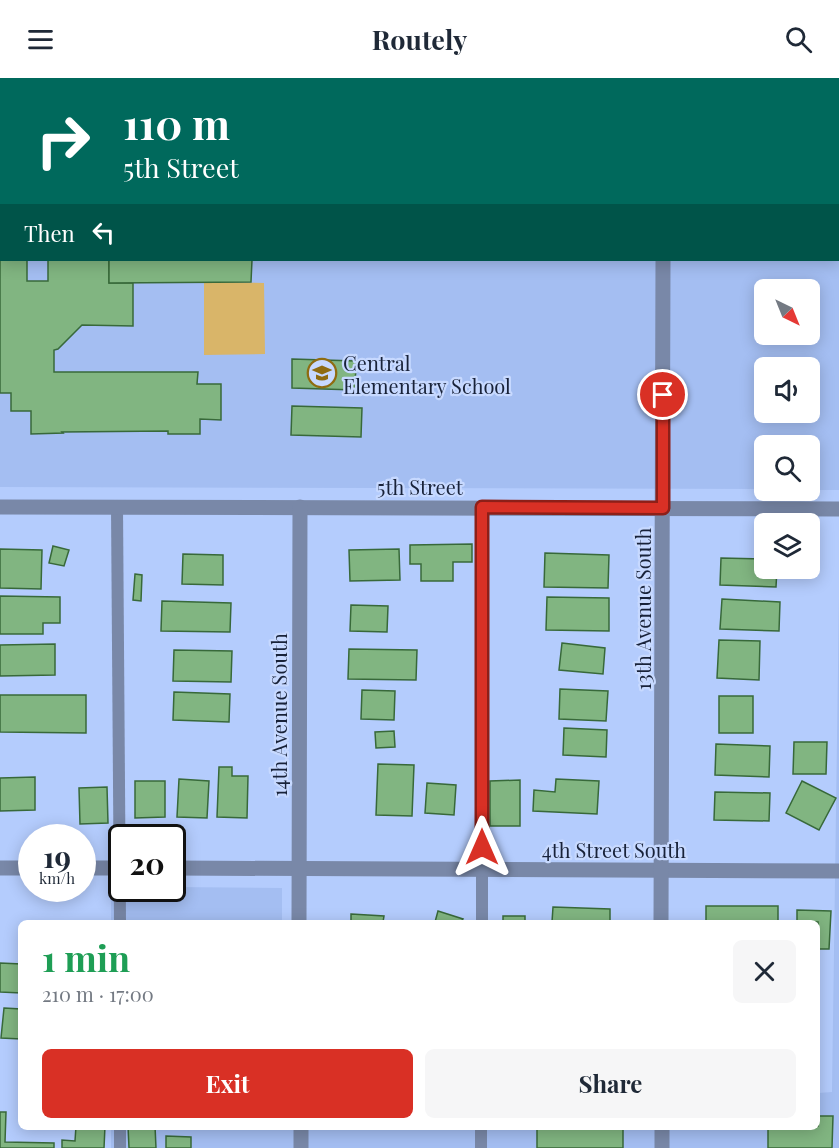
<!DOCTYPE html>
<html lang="en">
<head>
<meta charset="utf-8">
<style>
  :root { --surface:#fff; --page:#f6f6f7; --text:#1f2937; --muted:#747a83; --accent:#d93025 }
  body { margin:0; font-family:"Playfair Display",serif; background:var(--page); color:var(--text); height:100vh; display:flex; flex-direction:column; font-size:22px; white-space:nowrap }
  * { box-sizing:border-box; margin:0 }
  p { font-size:20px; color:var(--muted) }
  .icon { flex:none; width:33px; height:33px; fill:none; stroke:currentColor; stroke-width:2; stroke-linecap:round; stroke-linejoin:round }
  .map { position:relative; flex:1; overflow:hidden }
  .sheet { position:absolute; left:18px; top:842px; width:802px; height:210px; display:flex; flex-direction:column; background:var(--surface); border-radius:9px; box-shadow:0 3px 15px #0003 }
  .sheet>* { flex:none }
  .top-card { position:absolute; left:0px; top:0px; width:840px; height:183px; box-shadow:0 3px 15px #0003; background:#00695c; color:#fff; overflow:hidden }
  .needle { width:39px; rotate:137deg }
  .tools { position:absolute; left:754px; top:201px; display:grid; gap:12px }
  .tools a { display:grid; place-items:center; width:66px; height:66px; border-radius:9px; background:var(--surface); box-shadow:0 3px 15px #0003; font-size:30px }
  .speed { position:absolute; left:18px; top:746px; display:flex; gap:12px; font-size:30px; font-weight:700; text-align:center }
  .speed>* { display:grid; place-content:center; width:78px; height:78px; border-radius:50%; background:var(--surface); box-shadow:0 3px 15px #0003; line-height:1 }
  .speed small { font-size:15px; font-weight:400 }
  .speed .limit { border:3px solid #111; border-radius:9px; background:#fff; color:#111 }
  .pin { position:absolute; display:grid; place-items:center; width:51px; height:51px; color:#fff; margin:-26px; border:3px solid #fff; border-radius:50%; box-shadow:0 2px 6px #0007 }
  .me { position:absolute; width:66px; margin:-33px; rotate:0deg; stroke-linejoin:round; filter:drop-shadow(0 0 4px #0008) }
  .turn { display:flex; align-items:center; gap:21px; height:126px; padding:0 24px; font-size:27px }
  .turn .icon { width:78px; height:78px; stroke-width:2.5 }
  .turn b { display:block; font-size:42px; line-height:51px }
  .then { display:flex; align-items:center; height:57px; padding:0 24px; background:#0003; gap:12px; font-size:22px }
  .round { display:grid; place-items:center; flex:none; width:63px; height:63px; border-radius:9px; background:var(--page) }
  .summary { display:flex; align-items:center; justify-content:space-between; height:102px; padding:0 24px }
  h1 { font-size:36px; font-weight:700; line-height:45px; color:#1e9e55 }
  .cta { display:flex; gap:12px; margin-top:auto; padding:12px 24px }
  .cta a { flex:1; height:69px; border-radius:9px; background:var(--accent); color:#fff; font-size:24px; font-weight:700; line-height:69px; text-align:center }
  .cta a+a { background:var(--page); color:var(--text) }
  header { display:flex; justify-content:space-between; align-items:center; height:78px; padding:0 24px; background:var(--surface); font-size:27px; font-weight:700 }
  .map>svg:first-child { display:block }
  .built { fill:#a4bef2; fill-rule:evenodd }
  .green { fill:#d9b569 }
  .building { fill:#81b581; stroke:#38693a; stroke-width:1.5 }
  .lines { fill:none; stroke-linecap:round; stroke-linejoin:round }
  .lane { stroke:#7988a8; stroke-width:12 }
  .street { stroke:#7988a8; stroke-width:15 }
  .route-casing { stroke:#8d1f18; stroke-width:15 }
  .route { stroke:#d93025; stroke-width:10 }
  .labels { text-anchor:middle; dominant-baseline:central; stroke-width:4.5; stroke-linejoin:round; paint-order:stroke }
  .poi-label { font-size:20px; fill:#182239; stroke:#c7d9ff; text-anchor:start }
  .street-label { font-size:20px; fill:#182239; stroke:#c7d9ff }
</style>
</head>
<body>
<header><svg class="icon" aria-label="menu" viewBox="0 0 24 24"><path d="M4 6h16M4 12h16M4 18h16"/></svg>Routely<svg class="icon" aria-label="search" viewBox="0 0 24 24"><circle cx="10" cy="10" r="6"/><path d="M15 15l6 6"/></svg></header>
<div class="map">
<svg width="839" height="1070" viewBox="0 0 839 1070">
  <rect width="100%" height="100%" fill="#b4ccfd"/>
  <!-- built -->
  <g class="built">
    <path d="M837,0H839V412H810V368H765V411L0,409V85H2V182H838V2L837,1ZM765,212H810V256H765ZM765,290H810V334H765Z"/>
    <polygon points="839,520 839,1070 111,1070 111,1049 818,1048 818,1015 832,1014"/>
    <polygon points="111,808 121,808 122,810 172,810 173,809 282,810 282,844 111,844"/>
  </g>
  <!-- green -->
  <polygon class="green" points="204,204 264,205 265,276 204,277"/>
  <!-- building -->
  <g class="building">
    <rect x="499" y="0" width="111" height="2"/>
    <rect x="717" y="0" width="45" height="2"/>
    <polygon points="0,170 2,170 2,182 27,182 27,203 48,203 48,182 109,182 109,205 133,205 133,248 82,247 58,271 54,272 54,294 198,294 197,306 221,306 221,342 200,341 200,356 168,356 168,353 62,354 63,355 31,356 31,333 11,333 11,315 0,315"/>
    <polygon points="109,182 252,182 251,204 109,205"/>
    <polygon points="292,281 356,283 355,312 292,310"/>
    <polygon points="292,328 362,330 361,359 291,357"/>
    <polygon points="472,466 472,484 453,484 453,503 421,503 421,486 410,486 410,467"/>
    <polygon points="53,468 69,472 64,488 49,485"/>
    <polygon points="0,471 42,472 41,511 0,510"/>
    <polygon points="399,471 400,502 350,503 349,472"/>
    <polygon points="545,475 609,477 608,510 544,509"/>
    <polygon points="183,476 223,477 223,507 182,506"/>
    <polygon points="721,480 765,481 765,490 777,490 776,509 720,507"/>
    <polygon points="135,496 142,497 141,523 133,522"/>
    <polygon points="0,518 60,519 60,545 43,545 43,556 0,556"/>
    <polygon points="547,519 609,520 609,553 546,552"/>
    <polygon points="722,521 780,524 779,553 720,551"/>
    <polygon points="162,523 231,525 230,554 161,553"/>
    <polygon points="351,527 388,528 387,554 350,553"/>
    <polygon points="719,562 760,563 759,602 717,600"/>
    <polygon points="562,565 605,570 603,596 559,592"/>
    <polygon points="55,566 55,597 0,598 0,567"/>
    <polygon points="349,571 417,572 416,602 348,601"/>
    <polygon points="174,572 232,573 231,604 173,603"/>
    <polygon points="560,611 608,613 606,643 559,641"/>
    <polygon points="362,612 395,613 394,642 361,641"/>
    <polygon points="174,614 230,616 229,644 173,642"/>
    <polygon points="0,617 86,617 86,655 0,654"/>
    <rect x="719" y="618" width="34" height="37"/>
    <polygon points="564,650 607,652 606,679 563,677"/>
    <polygon points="394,653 395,669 376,670 375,654"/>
    <polygon points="794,664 827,664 826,696 793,696"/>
    <polygon points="716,666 770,668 769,699 715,697"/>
    <polygon points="378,686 414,687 412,738 376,737"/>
    <polygon points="219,689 232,689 232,698 248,698 247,740 217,739"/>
    <polygon points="35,699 35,732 0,733 0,700"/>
    <polygon points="179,701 209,703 207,740 177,739"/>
    <polygon points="556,701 599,703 597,736 533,733 534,712 555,714"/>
    <polygon points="520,702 520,748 490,748 490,703"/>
    <polygon points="135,703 165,703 165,739 135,740"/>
    <polygon points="802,703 836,720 819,752 786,735"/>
    <polygon points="427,705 456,707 454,737 425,735"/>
    <polygon points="107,709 108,745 80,746 79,710"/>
    <polygon points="715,714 770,715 769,743 714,742"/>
    <rect x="706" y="828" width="72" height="16"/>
    <polygon points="553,829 610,831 610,844 552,844"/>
    <polygon points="797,832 831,833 829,871 818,871 818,844 797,844"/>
    <polygon points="438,833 463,841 461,844 435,844"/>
    <polygon points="351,836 384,838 383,844 351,844"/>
    <rect x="503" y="838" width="22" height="6"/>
    <polygon points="0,885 21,886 21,915 0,914"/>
    <polygon points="4,930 21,931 21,961 1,960"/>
    <polygon points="0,1034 6,1034 5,1064 54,1065 54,1070 0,1070"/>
    <polygon points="818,1038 833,1038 832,1070 768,1070 768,1048 818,1048"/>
    <polygon points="76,1048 105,1048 104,1070 62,1070 62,1062 75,1063"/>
    <polygon points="128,1048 155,1048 156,1070 129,1070"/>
    <rect x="537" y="1048" width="86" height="22"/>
    <polygon points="166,1058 191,1059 191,1070 166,1070"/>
  </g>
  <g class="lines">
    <!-- lane -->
    <g class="lane">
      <polyline points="486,0 486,2"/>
      <polyline points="117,429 120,844"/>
      <polyline points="482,844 482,429"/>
      <polyline points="120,1048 120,1070"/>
      <polyline points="481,1070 481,1048"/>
    </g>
    <!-- street -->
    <g class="street">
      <polyline points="663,0 663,2"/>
      <polyline points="0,68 2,68"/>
      <polyline points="838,69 839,69"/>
      <polyline points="0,429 839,431"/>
      <polyline points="0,790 32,790"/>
      <polyline points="82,790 122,790"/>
      <polyline points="172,790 839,793"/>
      <polyline points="299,844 300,429"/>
      <polyline points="661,844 663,182"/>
      <polyline points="301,1048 301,1070"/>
      <polyline points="662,1048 662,1070"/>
    </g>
  </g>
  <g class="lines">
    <!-- route casing -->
    <g class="route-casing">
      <polyline id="route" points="482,769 482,429 663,430 663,317"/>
    </g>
    <!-- route -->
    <use href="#route" class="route"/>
  </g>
  <!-- icons -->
  <defs>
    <g id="school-ring" transform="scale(1.5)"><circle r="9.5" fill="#c7d9ff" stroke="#8f6c11" stroke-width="1.5"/><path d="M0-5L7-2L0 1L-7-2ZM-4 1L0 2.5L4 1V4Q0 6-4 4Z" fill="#8f6c11"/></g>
  </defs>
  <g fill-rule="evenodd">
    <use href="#school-ring" x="322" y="295"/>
  </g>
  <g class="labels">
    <!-- poi labels -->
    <g class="poi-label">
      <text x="343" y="284">Central<tspan x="343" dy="23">Elementary School</tspan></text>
    </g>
    <!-- street labels -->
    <g class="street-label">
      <text x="420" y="408">5th Street</text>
      <text transform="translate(642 531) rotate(-90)">13th Avenue South</text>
      <text transform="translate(278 637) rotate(-90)">14th Avenue South</text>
      <text x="614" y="771">4th Street South</text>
    </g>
  </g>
</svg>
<div class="tools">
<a><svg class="needle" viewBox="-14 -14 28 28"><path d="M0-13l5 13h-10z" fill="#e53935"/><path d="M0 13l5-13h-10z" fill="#747a83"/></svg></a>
<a><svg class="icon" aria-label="sound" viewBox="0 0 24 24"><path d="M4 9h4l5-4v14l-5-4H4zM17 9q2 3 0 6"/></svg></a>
<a><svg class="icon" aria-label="search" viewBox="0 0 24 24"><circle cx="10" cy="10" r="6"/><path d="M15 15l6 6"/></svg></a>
<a><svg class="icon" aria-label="layers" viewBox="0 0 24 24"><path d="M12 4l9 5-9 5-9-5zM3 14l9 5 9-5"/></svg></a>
</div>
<div class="speed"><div>19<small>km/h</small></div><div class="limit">20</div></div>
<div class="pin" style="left:663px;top:317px;background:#d93025"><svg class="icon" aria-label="arrive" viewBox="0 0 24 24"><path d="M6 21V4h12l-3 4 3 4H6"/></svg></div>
<svg class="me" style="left:482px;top:769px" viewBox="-20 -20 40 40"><path d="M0-17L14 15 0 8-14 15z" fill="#d93025" stroke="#fff" stroke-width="4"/></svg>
<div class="top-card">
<div class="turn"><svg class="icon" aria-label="right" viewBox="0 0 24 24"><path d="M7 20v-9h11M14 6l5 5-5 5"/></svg><div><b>110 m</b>5th Street</div></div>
<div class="then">Then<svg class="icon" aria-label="left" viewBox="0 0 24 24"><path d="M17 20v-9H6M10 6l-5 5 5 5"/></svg></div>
</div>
<section class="sheet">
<div class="summary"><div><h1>1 min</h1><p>210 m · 17:00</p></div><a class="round"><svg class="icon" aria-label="close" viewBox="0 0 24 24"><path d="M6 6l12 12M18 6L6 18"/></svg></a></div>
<div class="cta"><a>Exit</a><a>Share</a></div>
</section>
</div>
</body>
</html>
